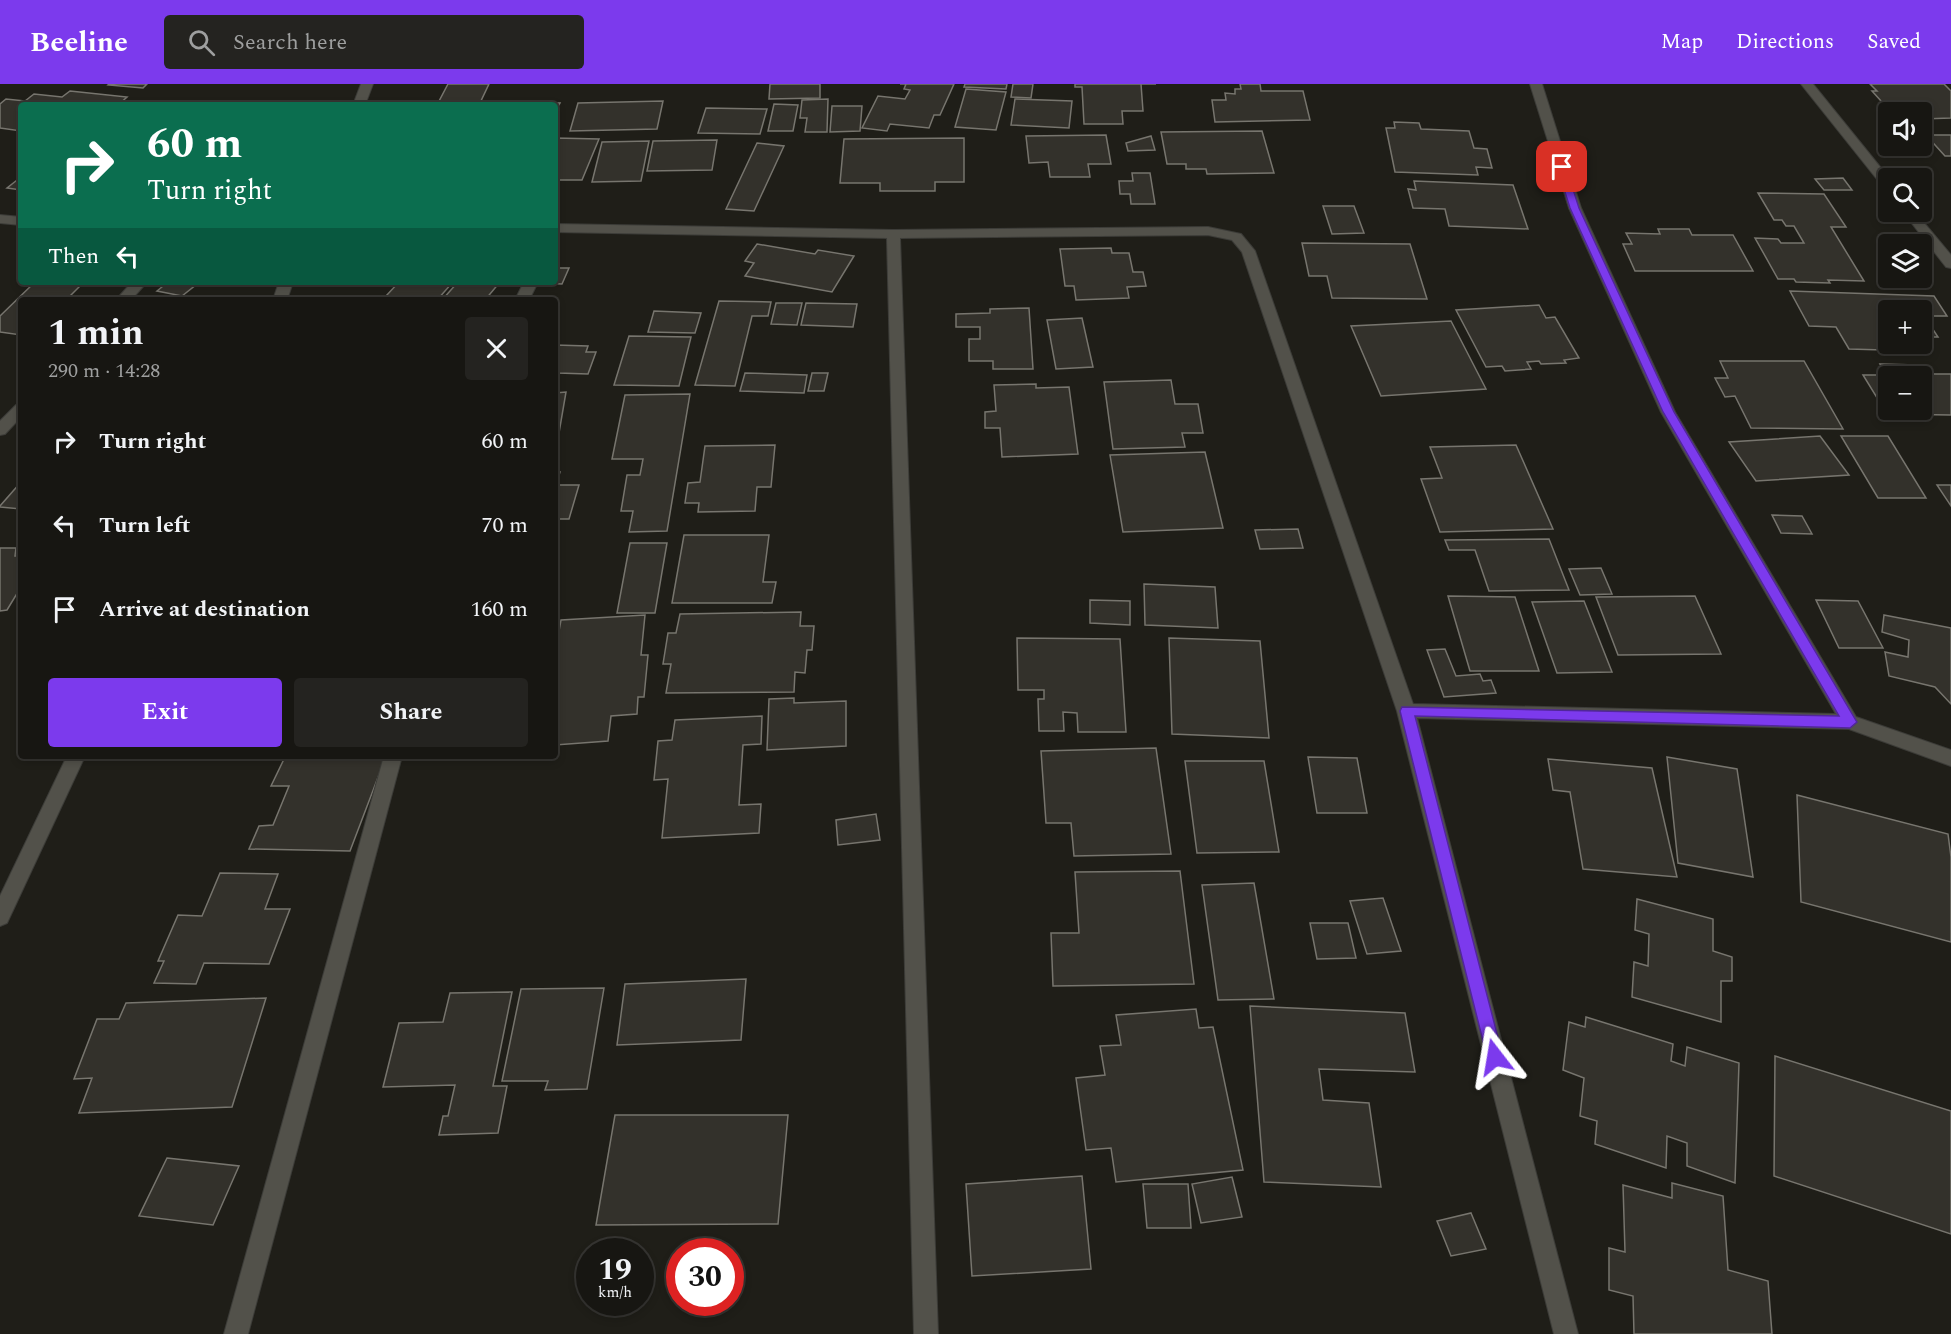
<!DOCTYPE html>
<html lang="en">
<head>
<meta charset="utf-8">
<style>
  :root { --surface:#171612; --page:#242320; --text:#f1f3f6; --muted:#9e9f9f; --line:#363532; --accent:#7c3aed }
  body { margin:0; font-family:Spectral,serif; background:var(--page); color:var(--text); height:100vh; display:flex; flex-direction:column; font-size:22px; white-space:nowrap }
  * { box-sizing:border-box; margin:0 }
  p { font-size:20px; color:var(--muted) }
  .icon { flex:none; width:33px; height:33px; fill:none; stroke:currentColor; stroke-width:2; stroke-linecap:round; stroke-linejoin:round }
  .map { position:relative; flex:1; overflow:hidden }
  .side { position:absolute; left:18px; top:213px; width:540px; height:462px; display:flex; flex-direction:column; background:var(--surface); border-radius:6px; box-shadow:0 3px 9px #0003,0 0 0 2px var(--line) }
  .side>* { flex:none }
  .banner { position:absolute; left:18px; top:18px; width:540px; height:183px; border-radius:6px; box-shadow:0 3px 9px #0003,0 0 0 2px var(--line); background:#0b6e4f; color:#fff; overflow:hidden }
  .tools { position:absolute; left:1878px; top:18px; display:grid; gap:12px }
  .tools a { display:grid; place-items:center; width:54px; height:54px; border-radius:6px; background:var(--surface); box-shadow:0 3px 9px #0003,0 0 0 2px var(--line); font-size:30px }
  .speed { position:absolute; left:576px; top:1154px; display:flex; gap:12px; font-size:30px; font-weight:700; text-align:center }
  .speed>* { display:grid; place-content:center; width:78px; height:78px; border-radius:50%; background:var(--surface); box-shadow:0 3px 9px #0003,0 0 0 2px var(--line); line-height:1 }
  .speed small { font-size:15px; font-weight:400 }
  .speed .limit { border:9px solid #d22; background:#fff; color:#111 }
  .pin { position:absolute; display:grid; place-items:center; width:51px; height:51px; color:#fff; margin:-26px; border-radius:12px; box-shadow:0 3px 9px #0006 }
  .me { position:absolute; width:66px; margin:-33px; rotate:346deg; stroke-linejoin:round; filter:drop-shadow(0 0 4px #0008) }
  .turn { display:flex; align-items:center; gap:21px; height:126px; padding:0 30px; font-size:27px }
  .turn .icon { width:78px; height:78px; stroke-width:2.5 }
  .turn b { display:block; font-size:42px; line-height:51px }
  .then { display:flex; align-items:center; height:57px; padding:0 30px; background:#0003; gap:12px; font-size:22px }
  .round { display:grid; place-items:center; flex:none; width:63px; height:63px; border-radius:6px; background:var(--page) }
  .overview { display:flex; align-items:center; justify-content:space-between; height:102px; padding:0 30px }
  h1 { font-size:36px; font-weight:700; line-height:45px }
  .action { display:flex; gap:12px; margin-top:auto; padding:12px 30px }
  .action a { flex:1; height:69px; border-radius:6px; background:var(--accent); color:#fff; font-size:24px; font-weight:700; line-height:69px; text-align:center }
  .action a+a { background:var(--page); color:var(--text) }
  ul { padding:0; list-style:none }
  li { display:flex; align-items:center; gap:18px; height:84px; padding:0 30px }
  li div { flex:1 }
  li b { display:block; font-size:22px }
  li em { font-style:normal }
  header { display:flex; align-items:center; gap:36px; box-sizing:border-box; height:84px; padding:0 30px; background:var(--accent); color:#fff }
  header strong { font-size:28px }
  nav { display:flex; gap:33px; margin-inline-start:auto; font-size:21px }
  .search { width:420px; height:54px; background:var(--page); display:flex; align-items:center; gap:15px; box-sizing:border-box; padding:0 21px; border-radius:6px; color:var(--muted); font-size:22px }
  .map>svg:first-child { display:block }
  .building { fill:#33312b; stroke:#77756e; stroke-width:1.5; fill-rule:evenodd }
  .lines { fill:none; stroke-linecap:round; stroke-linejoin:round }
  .minor-casing { stroke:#3c3c38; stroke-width:2 }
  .minor { fill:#52514a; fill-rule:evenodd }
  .route { fill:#7c3aed; stroke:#51269a; stroke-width:1.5 }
</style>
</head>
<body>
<header>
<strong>Beeline</strong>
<div class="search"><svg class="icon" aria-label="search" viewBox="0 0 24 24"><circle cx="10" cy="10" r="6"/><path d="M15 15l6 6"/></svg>Search here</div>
<nav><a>Map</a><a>Directions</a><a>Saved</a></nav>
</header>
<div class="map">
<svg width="1951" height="1250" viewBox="0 0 1951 1250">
  <rect width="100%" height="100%" fill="#1f1e18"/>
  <!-- building -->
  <g class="building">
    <polygon points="109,0 147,0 143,4 108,1"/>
    <polygon points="448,0 489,0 479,21 437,21"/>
    <polygon points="770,0 820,0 820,14 769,15"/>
    <polygon points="900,0 954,0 940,31 934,31 929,44 890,40 887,47 862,44 878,12 905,15 910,6 904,5 906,0"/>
    <polygon points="965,0 1007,0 1006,5 964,3"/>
    <polygon points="1013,0 1033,0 1031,14 1011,13"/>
    <polygon points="1075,0 1156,0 1141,0 1143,27 1122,27 1123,40 1084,40 1082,3 1075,3"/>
    <polygon points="1240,0 1260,0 1261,7 1303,7 1310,36 1215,38 1212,16 1226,16 1225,9 1235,10 1235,5 1241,5"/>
    <polygon points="1870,0 1944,0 1951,7 1951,34 1922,35 1922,28 1891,28 1872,7 1877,7"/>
    <polygon points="966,5 1006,8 996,46 955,43"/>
    <polygon points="70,7 127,13 118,21 21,21 21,47 0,44 0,20 6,15 25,17 34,10 62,13"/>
    <polygon points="828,15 827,48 805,48 807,34 800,34 802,16"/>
    <polygon points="1015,15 1072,17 1069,44 1011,41"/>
    <polygon points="507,17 560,19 555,28 555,21 505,21"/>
    <polygon points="663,17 657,45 570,47 578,19"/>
    <polygon points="774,20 798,21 793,47 768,47"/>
    <polygon points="832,22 862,22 860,47 830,48"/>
    <polygon points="706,24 767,25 760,50 698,49"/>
    <polygon points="1394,38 1419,39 1421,45 1469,47 1474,64 1487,65 1492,84 1476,83 1478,91 1395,88 1386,44 1395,44"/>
    <polygon points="1262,47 1274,89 1207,90 1206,85 1186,85 1186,80 1167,80 1161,48"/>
    <polygon points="1106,51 1111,80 1088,80 1090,93 1050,93 1048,78 1029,79 1026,52"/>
    <polygon points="1926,51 1951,51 1951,72 1945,72"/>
    <polygon points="1151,52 1155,66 1128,67 1126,59"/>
    <polygon points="555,54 599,55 582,96 555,96"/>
    <polygon points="964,54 964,98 935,98 935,107 880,107 880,99 840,99 844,55"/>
    <polygon points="717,56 712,86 647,87 653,57"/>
    <polygon points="649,57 641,97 592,98 602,58"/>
    <polygon points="757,59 784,62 754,127 726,125"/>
    <polygon points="1132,89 1150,89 1155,120 1131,120 1130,110 1120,110 1119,97 1133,97"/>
    <polygon points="21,93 21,106 7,104"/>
    <polygon points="1843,94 1852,106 1824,106 1815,95"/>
    <polygon points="1414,97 1513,101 1528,145 1449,142 1445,125 1413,124 1408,105 1416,106"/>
    <polygon points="1758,109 1824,110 1846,143 1831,143 1864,197 1828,196 1830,199 1796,198 1794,195 1778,195 1755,154 1778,155 1781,159 1804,159 1794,142 1786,142 1782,136 1774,136"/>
    <polygon points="1323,122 1354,122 1364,149 1332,150"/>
    <polygon points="1658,145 1689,145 1692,151 1733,151 1753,187 1635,187 1623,160 1632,160 1626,149 1660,150"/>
    <polygon points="1302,159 1410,160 1427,215 1332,214 1327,192 1309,192"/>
    <polygon points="757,160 815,170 818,166 854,172 832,208 745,192 754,179 745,177"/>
    <polygon points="1111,164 1112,169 1129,169 1133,188 1143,188 1146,202 1127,203 1129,214 1076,216 1074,202 1065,202 1060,165"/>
    <polygon points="555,184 569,184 562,200 540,199 555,198"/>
    <polygon points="35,198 84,198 66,216 21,216 21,251 0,248 0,232"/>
    <polygon points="168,198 189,198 197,200 182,212 157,207"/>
    <polygon points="399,198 453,198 437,216 408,216 386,212"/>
    <polygon points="458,198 500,198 485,216 442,216"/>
    <polygon points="1790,207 1934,212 1947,232 1924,232 1938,253 1922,253 1922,226 1888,226 1888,260 1913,260 1918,267 1849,265 1836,243 1809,242"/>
    <polygon points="719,217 771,218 768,232 752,232 735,302 695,301"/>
    <polygon points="776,219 802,219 797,241 771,240"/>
    <polygon points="806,219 857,220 853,243 801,241"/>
    <polygon points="1539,221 1546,234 1555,233 1579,274 1564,276 1566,279 1541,280 1539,277 1527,278 1531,285 1505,287 1502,282 1486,283 1456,226"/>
    <polygon points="1029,224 1033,285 993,285 993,277 969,277 969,255 980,255 980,243 956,243 956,230 990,229 990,225"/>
    <polygon points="654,227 701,229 695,249 648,248"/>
    <polygon points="1082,234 1093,283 1056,285 1047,236"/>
    <polygon points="1451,237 1486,305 1381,312 1351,242"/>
    <polygon points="629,252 691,253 679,302 614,301"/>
    <polygon points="555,261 588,262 586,268 596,268 588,290 558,289 559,285 555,284"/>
    <polygon points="1720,277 1804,277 1843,345 1751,344 1735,312 1725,313 1715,294 1728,294"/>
    <path d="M1880,280L1917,281L1923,290H1951V331L1887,330L1863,291H1887ZM1888,292H1922V326H1888Z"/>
    <polygon points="745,289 807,291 804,309 740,307"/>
    <polygon points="812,289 828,289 824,307 808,307"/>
    <polygon points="1171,296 1175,320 1198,320 1203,349 1182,349 1185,363 1113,365 1104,298"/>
    <polygon points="1036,300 1036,304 1069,303 1078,370 1002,373 1000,344 985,344 985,328 996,327 994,301"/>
    <polygon points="566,308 559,349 555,349 555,309"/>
    <polygon points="690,310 667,447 629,448 633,427 621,427 627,391 640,391 643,375 612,375 625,311"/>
    <polygon points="1820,352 1849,391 1756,397 1729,358"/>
    <polygon points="1841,352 1888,352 1926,414 1878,414"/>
    <polygon points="775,361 771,403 757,403 755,427 698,428 699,419 685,419 688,399 700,398 705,362"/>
    <polygon points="1516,361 1553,445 1440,448 1421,395 1442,394 1430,363"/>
    <polygon points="1205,368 1223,444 1123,448 1110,371"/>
    <polygon points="555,388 560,388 556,401 579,401 569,435 555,435"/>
    <polygon points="21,398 21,425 0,423 0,422"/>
    <polygon points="1937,401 1951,401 1951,422"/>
    <polygon points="1772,431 1802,432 1812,450 1781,449"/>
    <polygon points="1298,445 1303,464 1260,465 1255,446"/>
    <polygon points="684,451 769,451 763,498 776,498 772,519 672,519"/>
    <polygon points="1549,455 1569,506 1489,507 1475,466 1449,466 1445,456"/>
    <polygon points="630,459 667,459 655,529 617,529"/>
    <polygon points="0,464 16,464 15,472 21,472 21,503 7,526 0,527"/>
    <polygon points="1601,484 1612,510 1580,511 1569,485"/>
    <polygon points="1144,500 1215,503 1218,544 1145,541"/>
    <polygon points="1448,512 1515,513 1539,587 1470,587"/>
    <polygon points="1695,512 1721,570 1618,571 1596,513"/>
    <polygon points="1090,516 1130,517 1130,541 1090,539"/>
    <polygon points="1816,516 1858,517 1883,564 1839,564"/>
    <polygon points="1584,517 1612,588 1557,589 1532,518"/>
    <polygon points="801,528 800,542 814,542 812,566 807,566 805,589 795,588 794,608 666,609 671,580 663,580 668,549 676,549 680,530"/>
    <polygon points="645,531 641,571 648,571 644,613 638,613 637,630 611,632 608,657 555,661 555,569 561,536"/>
    <polygon points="1884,531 1951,544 1951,620 1935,603 1889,592 1885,568 1908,573 1909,556 1882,548"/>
    <polygon points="1017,554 1120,555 1126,648 1078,648 1077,629 1063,628 1064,647 1039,647 1038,615 1044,615 1044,606 1018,606"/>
    <polygon points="1169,554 1260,557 1269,654 1172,650"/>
    <polygon points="1445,565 1456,592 1480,590 1483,597 1491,596 1496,609 1444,613 1427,566"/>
    <polygon points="794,614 794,619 846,617 846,662 767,666 769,615"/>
    <polygon points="762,632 761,660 743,661 739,721 761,720 759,749 662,754 668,695 654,696 658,657 672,656 675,636"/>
    <polygon points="1156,664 1171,770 1074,772 1071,739 1046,739 1041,667"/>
    <polygon points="285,673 385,675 350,767 249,765 259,742 273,741 289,702 271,702"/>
    <polygon points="1308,673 1357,674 1367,729 1317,729"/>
    <polygon points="1667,673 1737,685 1753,793 1678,779"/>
    <polygon points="1548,675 1652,684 1677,793 1583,785 1570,708 1553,706"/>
    <polygon points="1185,677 1264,677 1279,768 1197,769"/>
    <polygon points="1797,711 1948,750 1951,773 1951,858 1801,818"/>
    <polygon points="876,730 880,756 838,761 836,736"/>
    <polygon points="1180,787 1194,900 1053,902 1051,849 1079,849 1075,788"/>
    <polygon points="220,789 278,790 265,825 290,825 269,880 204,879 196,900 154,899 164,877 158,877 178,831 202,832"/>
    <polygon points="1254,799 1274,915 1218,916 1202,801"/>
    <polygon points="1383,814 1401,867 1367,870 1350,817"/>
    <polygon points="1637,815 1713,835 1713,867 1732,873 1732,897 1721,897 1721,938 1632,913 1634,878 1648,882 1649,850 1635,846"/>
    <polygon points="1310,839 1348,839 1356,874 1317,875"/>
    <polygon points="746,895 741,956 617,961 625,900"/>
    <polygon points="604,904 587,1005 545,1006 548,997 502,997 521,905"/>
    <polygon points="512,908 493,1002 507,1002 498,1049 439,1051 443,1032 448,1032 455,1001 383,1003 399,939 443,938 450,909"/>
    <polygon points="266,914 232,1023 79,1029 92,994 74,995 97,935 119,935 126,919"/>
    <polygon points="1250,922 1405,929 1415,988 1319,985 1323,1016 1369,1019 1381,1103 1264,1098"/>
    <polygon points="1196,925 1199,944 1213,943 1243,1086 1116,1098 1111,1064 1086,1066 1076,994 1105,991 1100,962 1121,961 1116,931"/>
    <polygon points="1586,933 1673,960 1671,977 1685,982 1687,963 1739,979 1735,1099 1687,1082 1687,1059 1667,1052 1666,1084 1595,1060 1597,1037 1580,1032 1584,994 1563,986 1569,938 1585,943"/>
    <polygon points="1775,972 1951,1027 1951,1150 1774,1092"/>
    <polygon points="615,1031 788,1031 778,1140 596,1141"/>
    <polygon points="167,1074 239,1082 213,1141 139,1132"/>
    <polygon points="1082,1092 1091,1185 972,1192 966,1100"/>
    <polygon points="1232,1093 1242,1133 1201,1139 1192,1100"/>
    <polygon points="1672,1099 1723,1112 1728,1186 1768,1197 1772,1250 1634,1250 1633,1212 1609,1206 1609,1164 1625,1168 1623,1101 1672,1114"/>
    <polygon points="1143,1100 1188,1100 1191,1144 1147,1144"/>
    <polygon points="1471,1129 1486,1165 1451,1172 1437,1137"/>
  </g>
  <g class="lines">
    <!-- minor casing -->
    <g class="minor-casing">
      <g id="minor">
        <polygon points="361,0 373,0 365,21 353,21"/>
        <polygon points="1530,0 1542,0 1581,124 1675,328 1856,633 1951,666 1951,682 1849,645 1417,634 1578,1250 1554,1250 1397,627 1242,168 1232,156 1208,151 900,154 938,1250 914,1250 887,154 555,148 555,140 893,146 1208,143 1241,150 1255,167 1413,620 1836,630 1661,328 1569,124"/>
        <polygon points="1801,0 1813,0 1889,94 1888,105 1884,104"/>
        <polygon points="1903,128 1915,128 1951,171 1951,184 1946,183"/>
        <polygon points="0,131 21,133 21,141 0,139"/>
        <polygon points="132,198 147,198 131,216 116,216"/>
        <polygon points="279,198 293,198 287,216 273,216"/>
        <polygon points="524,198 538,198 529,216 515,216"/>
        <polygon points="21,319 21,333 5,350 0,351 0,337 16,321"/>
        <polygon points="67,672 85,672 7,839 0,842 0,812"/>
        <polygon points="384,672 402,672 248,1250 224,1250"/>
      </g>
    </g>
    <!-- minor -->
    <use href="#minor" class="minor"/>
  </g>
  <!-- route -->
  <polygon class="route" points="1562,80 1566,83 1579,124 1674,328 1857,638 1850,644 1415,632 1503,973 1501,979 1495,981 1489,979 1487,973 1400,627 1402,623 1839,632 1663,328 1570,124 1557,83"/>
</svg>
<div class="tools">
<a><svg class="icon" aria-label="sound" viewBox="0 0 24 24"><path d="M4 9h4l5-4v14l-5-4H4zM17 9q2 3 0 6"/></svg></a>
<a><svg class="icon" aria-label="search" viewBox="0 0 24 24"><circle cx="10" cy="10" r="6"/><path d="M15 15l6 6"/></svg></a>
<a><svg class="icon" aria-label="layers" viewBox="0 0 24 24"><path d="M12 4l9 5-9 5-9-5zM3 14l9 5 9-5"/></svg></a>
<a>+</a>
<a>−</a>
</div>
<div class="speed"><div>19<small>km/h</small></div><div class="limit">30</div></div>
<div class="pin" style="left:1562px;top:83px;background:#d93025"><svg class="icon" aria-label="arrive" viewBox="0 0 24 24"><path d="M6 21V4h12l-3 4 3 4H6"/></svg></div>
<svg class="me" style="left:1495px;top:973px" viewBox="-20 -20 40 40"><path d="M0-17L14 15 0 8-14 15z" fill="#7c3aed" stroke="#fff" stroke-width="4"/></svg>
<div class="banner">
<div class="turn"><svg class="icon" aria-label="right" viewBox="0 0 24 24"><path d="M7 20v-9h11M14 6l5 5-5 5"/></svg><div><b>60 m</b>Turn right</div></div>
<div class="then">Then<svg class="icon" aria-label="left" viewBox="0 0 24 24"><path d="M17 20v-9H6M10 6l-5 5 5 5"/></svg></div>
</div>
<section class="side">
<div class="overview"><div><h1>1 min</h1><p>290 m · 14:28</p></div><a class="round"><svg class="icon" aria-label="close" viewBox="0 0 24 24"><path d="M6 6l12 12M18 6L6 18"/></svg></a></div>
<ul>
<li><svg class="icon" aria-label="right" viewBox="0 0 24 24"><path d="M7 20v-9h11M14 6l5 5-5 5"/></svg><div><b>Turn right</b></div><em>60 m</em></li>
<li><svg class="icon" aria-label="left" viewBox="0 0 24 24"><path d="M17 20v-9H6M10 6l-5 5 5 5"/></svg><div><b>Turn left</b></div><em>70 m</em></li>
<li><svg class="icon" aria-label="arrive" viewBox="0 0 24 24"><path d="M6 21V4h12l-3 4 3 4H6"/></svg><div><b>Arrive at destination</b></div><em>160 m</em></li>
</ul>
<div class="action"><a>Exit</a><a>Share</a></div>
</section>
</div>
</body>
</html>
